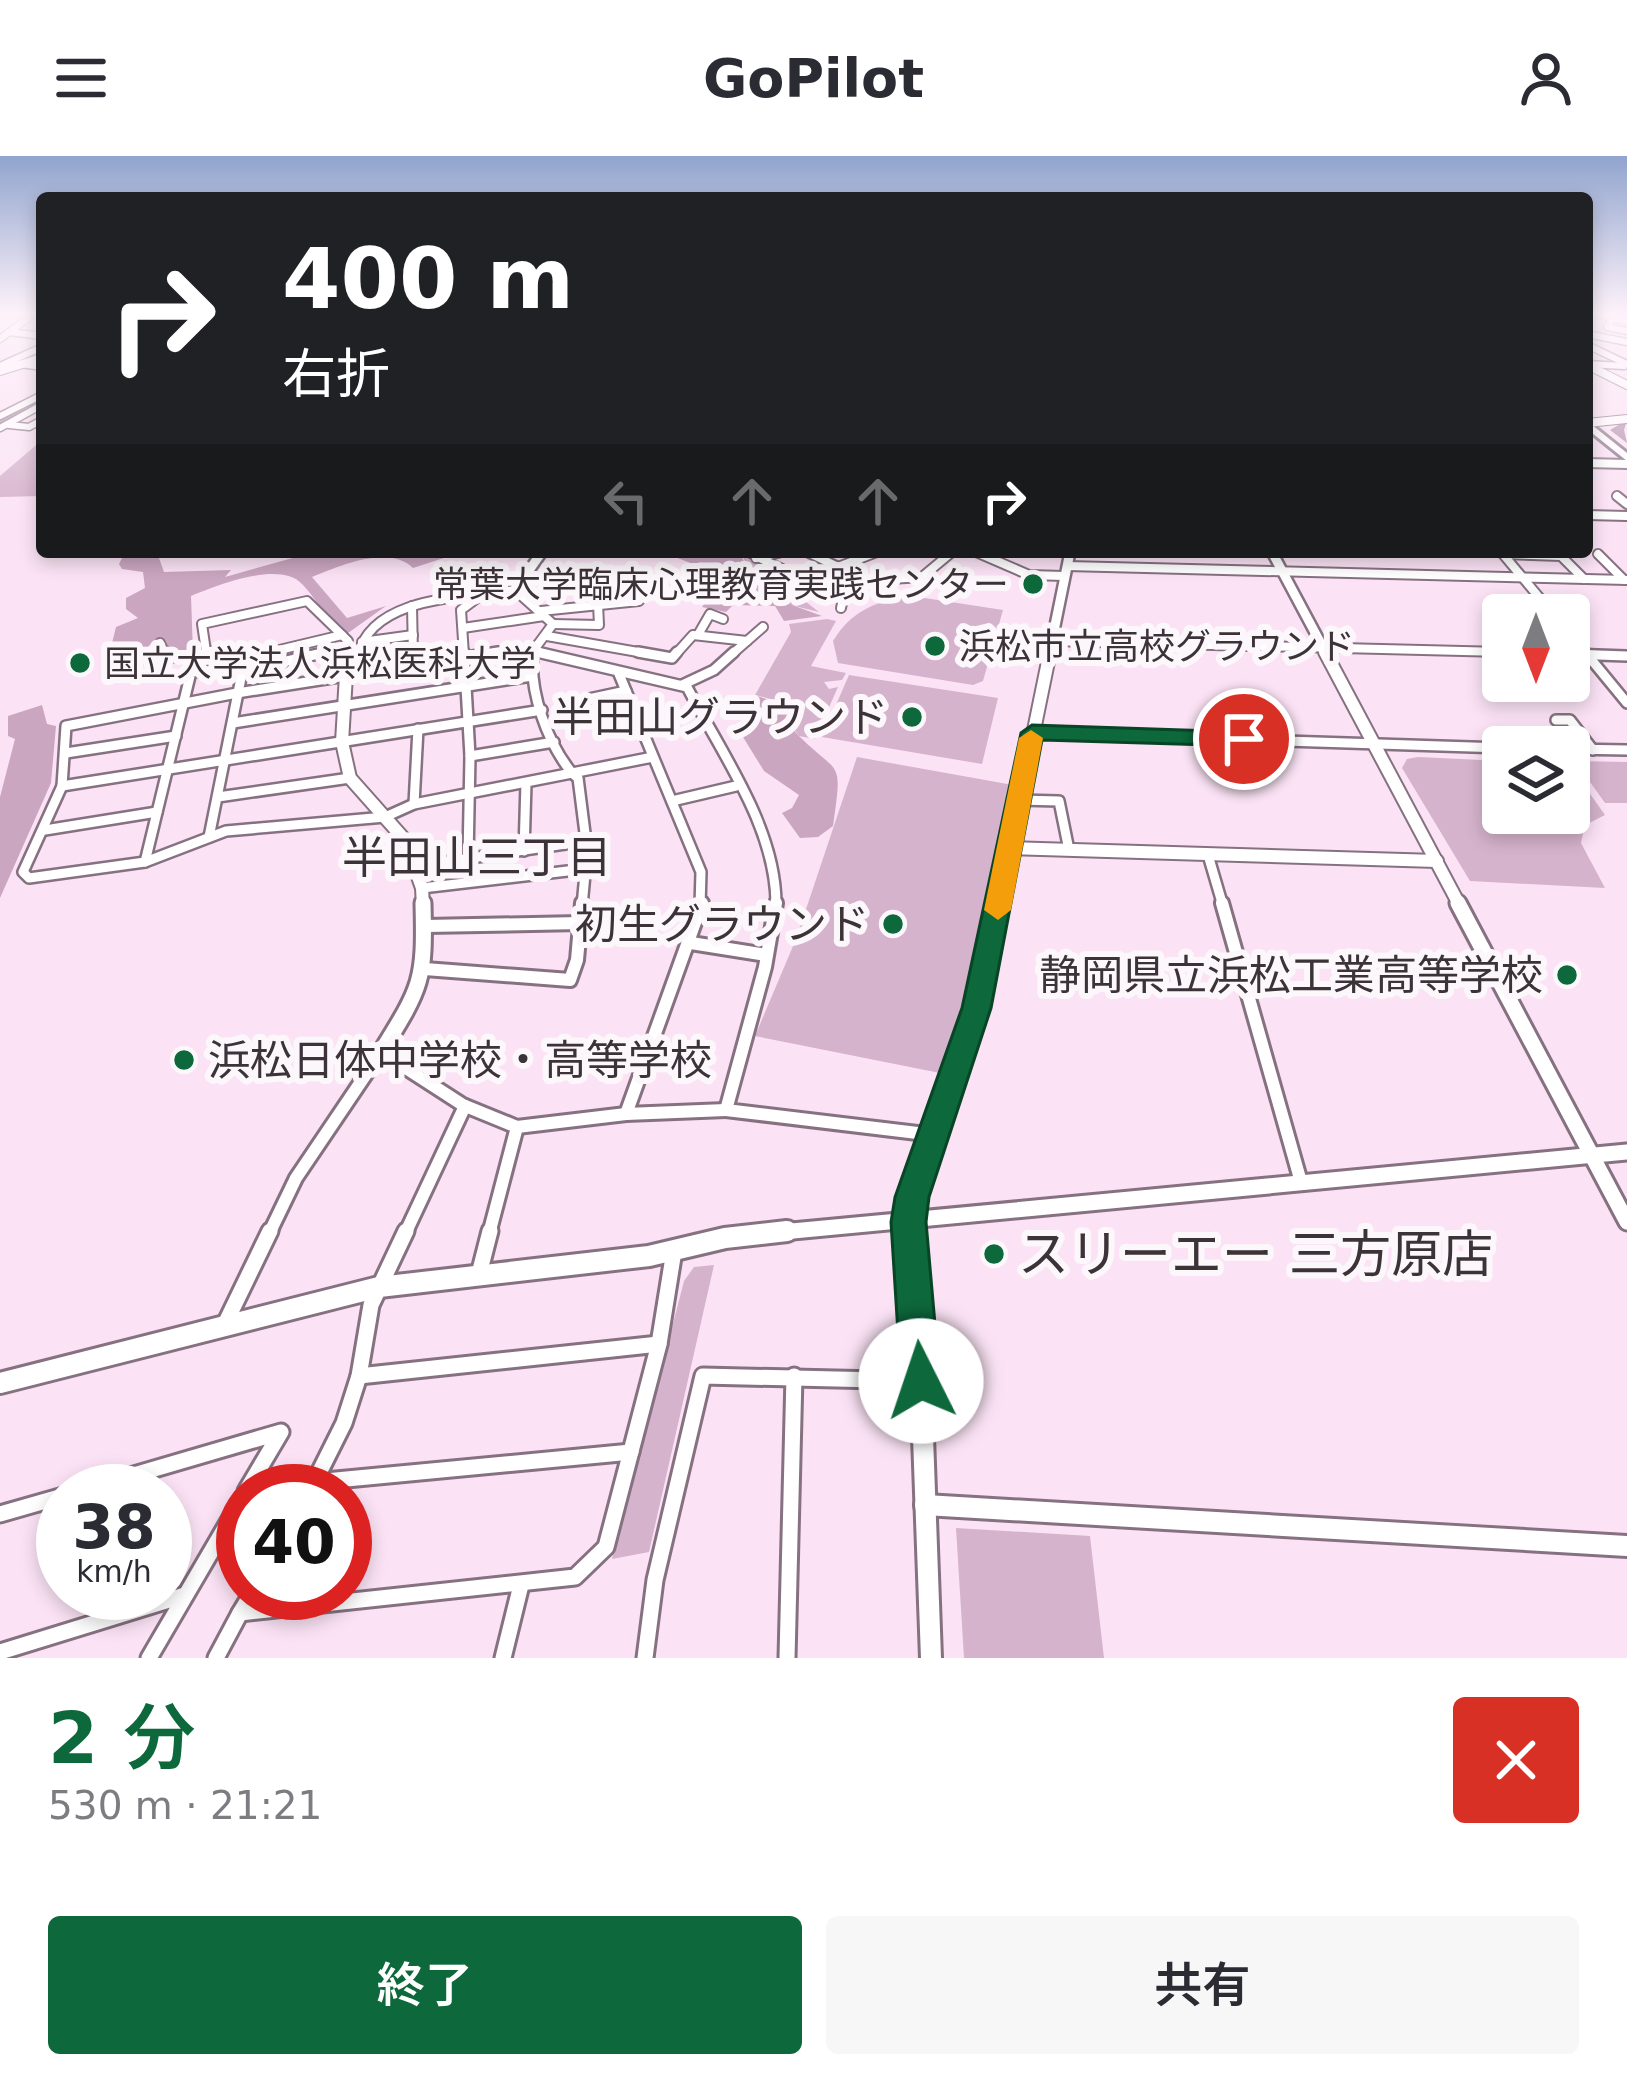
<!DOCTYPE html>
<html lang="ja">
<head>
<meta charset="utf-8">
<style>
  :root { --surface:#fff; --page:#f7f7f7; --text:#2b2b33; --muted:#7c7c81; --accent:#0d683b }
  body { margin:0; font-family:"DejaVu Sans","Noto Sans JP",sans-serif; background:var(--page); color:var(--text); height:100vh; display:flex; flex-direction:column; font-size:45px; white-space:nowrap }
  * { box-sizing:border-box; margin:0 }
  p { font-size:39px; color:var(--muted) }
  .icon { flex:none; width:66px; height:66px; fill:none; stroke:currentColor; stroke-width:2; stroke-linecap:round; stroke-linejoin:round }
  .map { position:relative; height:1502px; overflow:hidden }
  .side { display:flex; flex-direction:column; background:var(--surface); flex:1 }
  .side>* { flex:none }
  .banner { position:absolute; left:36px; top:36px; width:1557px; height:366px; border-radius:12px; box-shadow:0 6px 18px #0003; background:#202124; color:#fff; overflow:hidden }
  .needle { width:78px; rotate:180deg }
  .fabs { position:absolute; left:1482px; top:438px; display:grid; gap:24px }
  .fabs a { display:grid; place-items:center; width:108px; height:108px; border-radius:12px; background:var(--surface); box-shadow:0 6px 18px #0003; font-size:60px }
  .speed { position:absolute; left:36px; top:1308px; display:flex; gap:24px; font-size:60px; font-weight:700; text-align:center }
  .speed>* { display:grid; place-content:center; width:156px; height:156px; border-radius:50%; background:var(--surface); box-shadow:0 6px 18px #0003; line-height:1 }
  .speed small { font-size:30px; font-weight:400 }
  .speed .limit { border:18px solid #d22; background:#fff; color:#111 }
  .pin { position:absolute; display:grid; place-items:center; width:102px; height:102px; color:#fff; margin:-51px; border:6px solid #fff; border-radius:50%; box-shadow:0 3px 12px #0007 }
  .me { position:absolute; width:132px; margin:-66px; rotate:356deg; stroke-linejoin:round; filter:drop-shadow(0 0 9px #0008) }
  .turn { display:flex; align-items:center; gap:42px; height:252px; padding:0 48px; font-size:54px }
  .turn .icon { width:156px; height:156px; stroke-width:2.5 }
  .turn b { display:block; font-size:84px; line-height:102px }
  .lanes { display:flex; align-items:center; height:114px; padding:0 48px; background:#0003; justify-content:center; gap:60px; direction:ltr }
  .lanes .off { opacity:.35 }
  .round { display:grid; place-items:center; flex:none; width:126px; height:126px; border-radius:12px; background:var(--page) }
  .headline { display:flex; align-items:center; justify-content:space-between; height:204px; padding:0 48px }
  h1 { font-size:72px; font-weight:600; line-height:90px; color:var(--accent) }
  .cta { display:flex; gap:24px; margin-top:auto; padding:24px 48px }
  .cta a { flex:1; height:138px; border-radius:12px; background:var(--accent); color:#fff; font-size:48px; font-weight:600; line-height:138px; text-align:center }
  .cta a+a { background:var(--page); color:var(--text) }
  header { display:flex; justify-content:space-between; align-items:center; height:156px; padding:0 48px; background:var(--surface); font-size:54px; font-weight:600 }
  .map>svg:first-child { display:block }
  .green { fill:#d5b3cc }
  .forest { fill:#caa6c1 }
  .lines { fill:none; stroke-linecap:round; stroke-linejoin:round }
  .river { fill:#af8ca7; fill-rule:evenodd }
  .minor-far4-casing { stroke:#867181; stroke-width:9 }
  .minor-far3-casing { stroke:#867181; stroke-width:12 }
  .minor-far2-casing { stroke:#867181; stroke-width:14 }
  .minor-far1-casing { stroke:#867181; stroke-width:18 }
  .minor-casing { stroke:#867181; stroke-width:21 }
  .tertiary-far4-casing { stroke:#867181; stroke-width:10 }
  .tertiary-far3-casing { stroke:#867181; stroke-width:14 }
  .tertiary-far2-casing { stroke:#867181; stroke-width:16 }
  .tertiary-far1-casing { stroke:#867181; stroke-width:21 }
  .tertiary-casing { stroke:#867181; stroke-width:26 }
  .trunk-casing { stroke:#867181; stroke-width:6 }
  .minor-far4 { stroke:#fff; stroke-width:6 }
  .minor-far3 { stroke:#fff; stroke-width:8 }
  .minor-far2 { stroke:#fff; stroke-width:9 }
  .minor-far1 { stroke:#fff; stroke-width:12 }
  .minor { stroke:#fff; stroke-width:15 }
  .tertiary-far4 { stroke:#fff; stroke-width:8 }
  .tertiary-far3 { stroke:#fff; stroke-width:9 }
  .tertiary-far2 { stroke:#fff; stroke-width:12 }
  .tertiary-far1 { stroke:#fff; stroke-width:15 }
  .tertiary { stroke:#fff; stroke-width:20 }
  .trunk { fill:#fff; fill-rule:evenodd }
  .route { fill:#0d683b; stroke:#084426; stroke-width:3 }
  .slow { fill:#f59e0b }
  .poi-dot { fill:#0d683b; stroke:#fcf7fb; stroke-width:4.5 }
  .labels { text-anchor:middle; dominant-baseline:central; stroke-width:12; stroke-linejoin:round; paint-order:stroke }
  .far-poi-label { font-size:36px; fill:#3c3339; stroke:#fcf7fb; text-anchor:start }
  .poi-label { font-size:42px; fill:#3c3339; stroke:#fcf7fb; text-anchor:end }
  .neighbourhood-label { font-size:45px; fill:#3c3339; stroke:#fcf7fb }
  .near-poi-label { font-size:51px; fill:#3c3339; stroke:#fcf7fb; text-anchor:start }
</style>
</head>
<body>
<header><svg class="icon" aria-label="menu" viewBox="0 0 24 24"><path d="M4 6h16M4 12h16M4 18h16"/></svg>GoPilot<svg class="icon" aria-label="person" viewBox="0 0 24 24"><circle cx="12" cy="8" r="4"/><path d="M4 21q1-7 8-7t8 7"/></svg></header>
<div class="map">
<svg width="1627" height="1502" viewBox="0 0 1627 1502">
  <rect width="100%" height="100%" fill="#fbe3f5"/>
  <!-- green -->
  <g class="green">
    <polygon points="42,284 42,340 0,341 0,320"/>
    <polygon points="742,400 800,431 796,438 819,456 766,443 751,444 746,437 754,420"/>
    <path d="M905,439L1003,454L983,525L973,529L838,507L833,485C851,455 873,448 905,439Z"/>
    <polygon points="827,463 836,465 811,510 846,517 842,524 824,526 829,533 838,531 815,583 799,580 795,575 797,562 786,547 755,539 791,476 789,468"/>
    <polygon points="849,519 998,542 982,608 822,581"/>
    <polygon points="857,601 1013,629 990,753 945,918 755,880 796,783"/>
    <polygon points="1418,601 1503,605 1503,657 1569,657 1569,608 1605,659 1585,669 1581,687 1605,732 1470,725 1402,612 1407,603"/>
    <polygon points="1575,605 1627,606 1627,647 1605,647"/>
    <polygon points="714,1109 649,1396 612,1403 684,1125 694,1111"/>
    <polygon points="956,1372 1090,1380 1104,1502 964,1502"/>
  </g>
  <!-- forest -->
  <g class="forest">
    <path d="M125,396H163L159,402L164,416L231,414L225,421L314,396H462L413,412C389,388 339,410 312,421L347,462L386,450L348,477C324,465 319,445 302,428C279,404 216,430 191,440L193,497L219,501L222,509L188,506L152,511L147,509L166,485L153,486L140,498L113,496L111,491L116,471L138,462L126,453V442L145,432L143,416L122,413L119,408Z"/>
    <polygon points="662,396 738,396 754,420 746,436 751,444 781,445 822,460 784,465 775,450 733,449 726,456 702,451 711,438 700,435 706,413"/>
    <path d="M755,539L796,554L795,576C840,622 843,599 833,670L818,681L800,682L782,657L792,652L799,639L764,615L743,581L749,566L748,543Z"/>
    <polygon points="42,549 47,568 56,570 51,627 0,742 0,641 15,583 8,580 8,560"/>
  </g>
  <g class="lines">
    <!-- river -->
    <g class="river">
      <polygon points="42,241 42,249 0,270 0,262"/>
      <polygon points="1627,264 1624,274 1627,287 1610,274"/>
    </g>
    <!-- minor-far4 casing -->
    <g class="minor-far4-casing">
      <g id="minor-far4">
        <polyline points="1613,161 1607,171 1627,175"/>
        <polyline points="9,176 42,180"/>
        <polyline points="1587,178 1627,186"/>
        <polyline points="0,183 36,156"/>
        <polyline points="1587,189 1627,208"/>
        <polyline points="21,208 42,211"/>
        <polyline points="1587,208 1624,210"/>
        <polyline points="0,210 42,191"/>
        <polyline points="0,260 42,239"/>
        <polyline points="9,269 29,271 42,264"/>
        <polyline points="0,272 42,249"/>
      </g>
    </g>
    <!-- minor-far3 casing -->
    <g class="minor-far3-casing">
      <g id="minor-far3">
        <polyline points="1587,307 1627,308"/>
        <polyline points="1617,340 1627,348"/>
        <polyline points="1587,359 1627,360"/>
        <polyline points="748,396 812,428 922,421 952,396"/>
        <polyline points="807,396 859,421"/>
        <polyline points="976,396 1029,419 1065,420"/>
        <polyline points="1502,397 1554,459"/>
        <polyline points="1503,398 1561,400 1584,423"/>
        <polyline points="1598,398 1624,424"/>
        <polyline points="756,402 782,396"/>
        <polyline points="1067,410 1627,424"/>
        <polyline points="838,411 877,396"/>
        <polygon points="307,445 342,479 275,495 206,495 202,468"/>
        <polyline points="412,450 413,499"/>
        <polyline points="841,452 847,425"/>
        <polyline points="541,455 639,445"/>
        <polyline points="553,468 599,469 598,448"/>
        <polyline points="463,472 544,460"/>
        <polyline points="699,477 710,458 723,463"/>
        <polyline points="1569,477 1587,499"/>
        <polyline points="342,479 348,485 347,499"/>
        <polyline points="547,480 655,499"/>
        <polyline points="747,485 763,471"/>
        <polyline points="1051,485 1503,496"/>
        <polyline points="362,486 413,479"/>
        <polyline points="160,487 165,499"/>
        <polyline points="1569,498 1599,499"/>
        <polyline points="314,499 332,495 333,499"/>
        <path d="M358,499C373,439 465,442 515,434L553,468L533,495L550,499"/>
        <polyline points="464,499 461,454 480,440"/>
        <polyline points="479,499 533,495 533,499"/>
        <polyline points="675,499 693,479 747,485 731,499"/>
      </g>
    </g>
    <!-- minor-far2 casing -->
    <g class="minor-far2-casing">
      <g id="minor-far2">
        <polyline points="219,496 266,496"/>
        <polyline points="332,496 339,520"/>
        <polyline points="413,496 413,509"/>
        <polyline points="464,496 470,600 468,703"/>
        <polyline points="498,496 237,537 66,570 62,630 23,716 29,722 145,706 226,675 385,661 414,648 572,617"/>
        <path d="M533,496C529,536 547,586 572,617"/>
        <path d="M537,496L687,531C722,598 777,673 776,750"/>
        <polyline points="638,496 672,502 677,496"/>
        <polyline points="1585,496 1627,547"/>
        <polyline points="1569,498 1627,500"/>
        <polyline points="152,516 165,496"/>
        <polyline points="354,517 359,496"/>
        <polyline points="619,518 701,716 700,750"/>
        <polyline points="346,519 347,496"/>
        <polyline points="682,529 714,514 734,496"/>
        <polyline points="570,547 626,535"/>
        <polyline points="1556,564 1570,564 1593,594"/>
        <polyline points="233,567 532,520"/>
        <polyline points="1032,577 1503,592"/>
        <polyline points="1569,593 1627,594"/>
        <polyline points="66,597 176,580"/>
        <polyline points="470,600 554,586"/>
        <polyline points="572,617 653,601"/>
        <polyline points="62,630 542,554"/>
        <polyline points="218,641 350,622"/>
        <polyline points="1019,644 1059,645 1069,694"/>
        <polyline points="672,645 736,630"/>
        <polyline points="414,648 418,573"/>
        <polyline points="45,674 157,656"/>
        <polyline points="209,681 243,512"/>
        <polyline points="524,695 526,627"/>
        <polyline points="1208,699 1223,750"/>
        <polyline points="145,706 191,516 260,511 327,496"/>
        <polyline points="417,710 586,685 578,622 572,617"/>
        <polyline points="422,732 576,714 585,718 582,750"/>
      </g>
    </g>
    <!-- minor-far1 casing -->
    <g class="minor-far1-casing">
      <g id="minor-far1">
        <polyline points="702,747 626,958 726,954"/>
        <polyline points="776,747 765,811 726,954 934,979"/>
        <polyline points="1222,747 1301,1026"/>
        <polyline points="426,770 581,767"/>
        <polyline points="691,787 766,799"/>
        <polyline points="425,813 570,824 577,804 582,747"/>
        <polyline points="269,1078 296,1022 381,896 463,949 517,971 626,958"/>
        <polyline points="405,1078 465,950"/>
        <polyline points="489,1078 517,971"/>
      </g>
    </g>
    <!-- minor casing -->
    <g class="minor-casing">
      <g id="minor">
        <polyline points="479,1118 490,1075"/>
        <polyline points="226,1166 270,1075"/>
        <polyline points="359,1220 659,1188"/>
        <polyline points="315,1326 631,1296"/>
        <polyline points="79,1335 281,1276 246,1335"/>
        <polyline points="310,1335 344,1267 359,1220 371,1149 406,1075"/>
        <polyline points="0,1358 63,1340"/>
        <polyline points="252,1437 240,1457 575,1421 606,1391 659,1188 674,1095"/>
        <polyline points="0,1496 185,1439"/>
        <polyline points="149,1502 243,1341"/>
        <polyline points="216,1502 240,1457"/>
        <polyline points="503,1502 521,1429"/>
        <polyline points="645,1502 655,1424 703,1220 921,1225"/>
        <polyline points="787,1502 794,1220"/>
      </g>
    </g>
    <!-- tertiary-far4 casing -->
    <g class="tertiary-far4-casing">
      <g id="tertiary-far4">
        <polyline points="1589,156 1627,164"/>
        <polyline points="1587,209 1627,229"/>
        <polyline points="0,215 42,202"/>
        <polyline points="1587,267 1627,263"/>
      </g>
    </g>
    <!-- tertiary-far3 casing -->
    <g class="tertiary-far3-casing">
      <g id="tertiary-far3">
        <polyline points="1272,396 1327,499"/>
        <polyline points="515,434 542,396"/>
        <polyline points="1049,499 1070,396"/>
      </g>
    </g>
    <!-- tertiary-far2 casing -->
    <g class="tertiary-far2-casing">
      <g id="tertiary-far2">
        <polyline points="1325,496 1460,750"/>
        <polyline points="346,519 342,586 350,622 405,684 422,732 423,750"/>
        <polyline points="1010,692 1437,705"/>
        <polyline points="998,750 1050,496"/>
      </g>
    </g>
    <!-- tertiary-far1 casing -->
    <g class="tertiary-far1-casing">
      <g id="tertiary-far1">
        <polyline points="1458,747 1627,1066"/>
        <path d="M381,896C422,830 425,825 423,747"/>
        <polyline points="761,1078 1627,996"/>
        <polyline points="909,1078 915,1030 977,852 998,747"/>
      </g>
    </g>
    <!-- tertiary casing -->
    <g class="tertiary-casing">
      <g id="tertiary">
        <polyline points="909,1075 921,1225 931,1502"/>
        <polyline points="0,1227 379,1131 649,1100 725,1082 787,1075"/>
        <polyline points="925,1349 1627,1390"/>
      </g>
    </g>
    <!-- trunk casing -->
    <g class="trunk-casing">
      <polygon id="trunk" points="1587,265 1627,297 1627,305 1587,273"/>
    </g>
    <!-- minor-far4 -->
    <use href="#minor-far4" class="minor-far4"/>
    <!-- minor-far3 -->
    <use href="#minor-far3" class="minor-far3"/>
    <!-- minor-far2 -->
    <use href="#minor-far2" class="minor-far2"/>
    <!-- minor-far1 -->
    <use href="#minor-far1" class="minor-far1"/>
    <!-- minor -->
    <use href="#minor" class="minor"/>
    <!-- tertiary-far4 -->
    <use href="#tertiary-far4" class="tertiary-far4"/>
    <!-- tertiary-far3 -->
    <use href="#tertiary-far3" class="tertiary-far3"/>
    <!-- tertiary-far2 -->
    <use href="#tertiary-far2" class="tertiary-far2"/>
    <!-- tertiary-far1 -->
    <use href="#tertiary-far1" class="tertiary-far1"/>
    <!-- tertiary -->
    <use href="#tertiary" class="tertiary"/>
    <!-- trunk -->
    <use href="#trunk" class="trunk"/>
  </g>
  <!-- sky -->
  <linearGradient id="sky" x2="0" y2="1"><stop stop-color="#91a4ce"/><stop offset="0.43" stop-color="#fdf2fa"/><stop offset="1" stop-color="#fdf2fa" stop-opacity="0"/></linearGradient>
  <rect width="1627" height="366" fill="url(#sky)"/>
  <!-- route -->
  <polygon class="route" points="1032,569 1244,576 1256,583 1244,590 1042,584 991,852 929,1041 926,1066 940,1225 935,1239 921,1245 907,1239 901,1225 891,1066 895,1041 962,852 1021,577"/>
  <!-- slow -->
  <polygon class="slow" points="1031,574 1043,582 1011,754 998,764 984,754 1019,582"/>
  <!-- markers -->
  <g class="poi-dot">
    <circle cx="1033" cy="428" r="12"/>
    <circle cx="935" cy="490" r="12"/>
    <circle cx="80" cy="507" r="12"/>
    <circle cx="912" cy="561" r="12"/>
    <circle cx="893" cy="768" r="12"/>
    <circle cx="1567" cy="819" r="12"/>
    <circle cx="184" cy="904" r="12"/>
    <circle cx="994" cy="1098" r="12"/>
  </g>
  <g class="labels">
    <!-- far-poi labels -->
    <g class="far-poi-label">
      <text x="1009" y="428" text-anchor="end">常葉大学臨床心理教育実践センター</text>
      <text x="959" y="490">浜松市立高校グラウンド</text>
      <text x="104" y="507">国立大学法人浜松医科大学</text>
    </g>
    <!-- poi labels -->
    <g class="poi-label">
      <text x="888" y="561">半田山グラウンド</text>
      <text x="869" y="768">初生グラウンド</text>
      <text x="1543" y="819">静岡県立浜松工業高等学校</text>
      <text x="208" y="904" text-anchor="start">浜松日体中学校・高等学校</text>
    </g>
    <!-- neighbourhood labels -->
    <g class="neighbourhood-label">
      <text x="477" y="701">半田山三丁目</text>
    </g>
    <!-- near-poi labels -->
    <g class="near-poi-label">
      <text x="1018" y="1098">スリーエー 三方原店</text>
    </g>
  </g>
</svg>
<div class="fabs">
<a><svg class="needle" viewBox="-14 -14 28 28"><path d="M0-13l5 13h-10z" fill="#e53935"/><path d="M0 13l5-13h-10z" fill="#7c7c81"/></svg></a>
<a><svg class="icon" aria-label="layers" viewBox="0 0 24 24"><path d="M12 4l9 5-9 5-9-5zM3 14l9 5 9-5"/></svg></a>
</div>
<div class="speed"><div>38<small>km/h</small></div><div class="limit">40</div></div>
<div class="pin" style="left:1244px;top:583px;background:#d93025"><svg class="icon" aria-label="arrive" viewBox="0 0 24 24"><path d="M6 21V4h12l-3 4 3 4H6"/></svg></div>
<svg class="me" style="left:921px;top:1225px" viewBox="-20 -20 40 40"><circle r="19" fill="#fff"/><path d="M0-13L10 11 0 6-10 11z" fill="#0d683b"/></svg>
<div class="banner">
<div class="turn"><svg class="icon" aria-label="right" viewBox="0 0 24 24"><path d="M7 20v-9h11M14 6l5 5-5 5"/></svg><div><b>400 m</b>右折</div></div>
<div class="lanes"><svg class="icon off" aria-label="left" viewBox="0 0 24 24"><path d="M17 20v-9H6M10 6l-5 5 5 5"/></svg><svg class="icon off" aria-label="ahead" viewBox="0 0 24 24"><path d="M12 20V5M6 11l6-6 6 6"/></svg><svg class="icon off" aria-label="ahead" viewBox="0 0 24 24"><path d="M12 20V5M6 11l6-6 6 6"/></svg><svg class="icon" aria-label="right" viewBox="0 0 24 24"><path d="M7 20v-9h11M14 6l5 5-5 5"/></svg></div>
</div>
</div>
<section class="side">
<div class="headline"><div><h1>2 分</h1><p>530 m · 21:21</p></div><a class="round" style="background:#d93025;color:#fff"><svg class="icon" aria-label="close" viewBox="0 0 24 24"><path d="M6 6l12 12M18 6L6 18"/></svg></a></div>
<div class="cta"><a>終了</a><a>共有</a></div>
</section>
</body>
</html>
